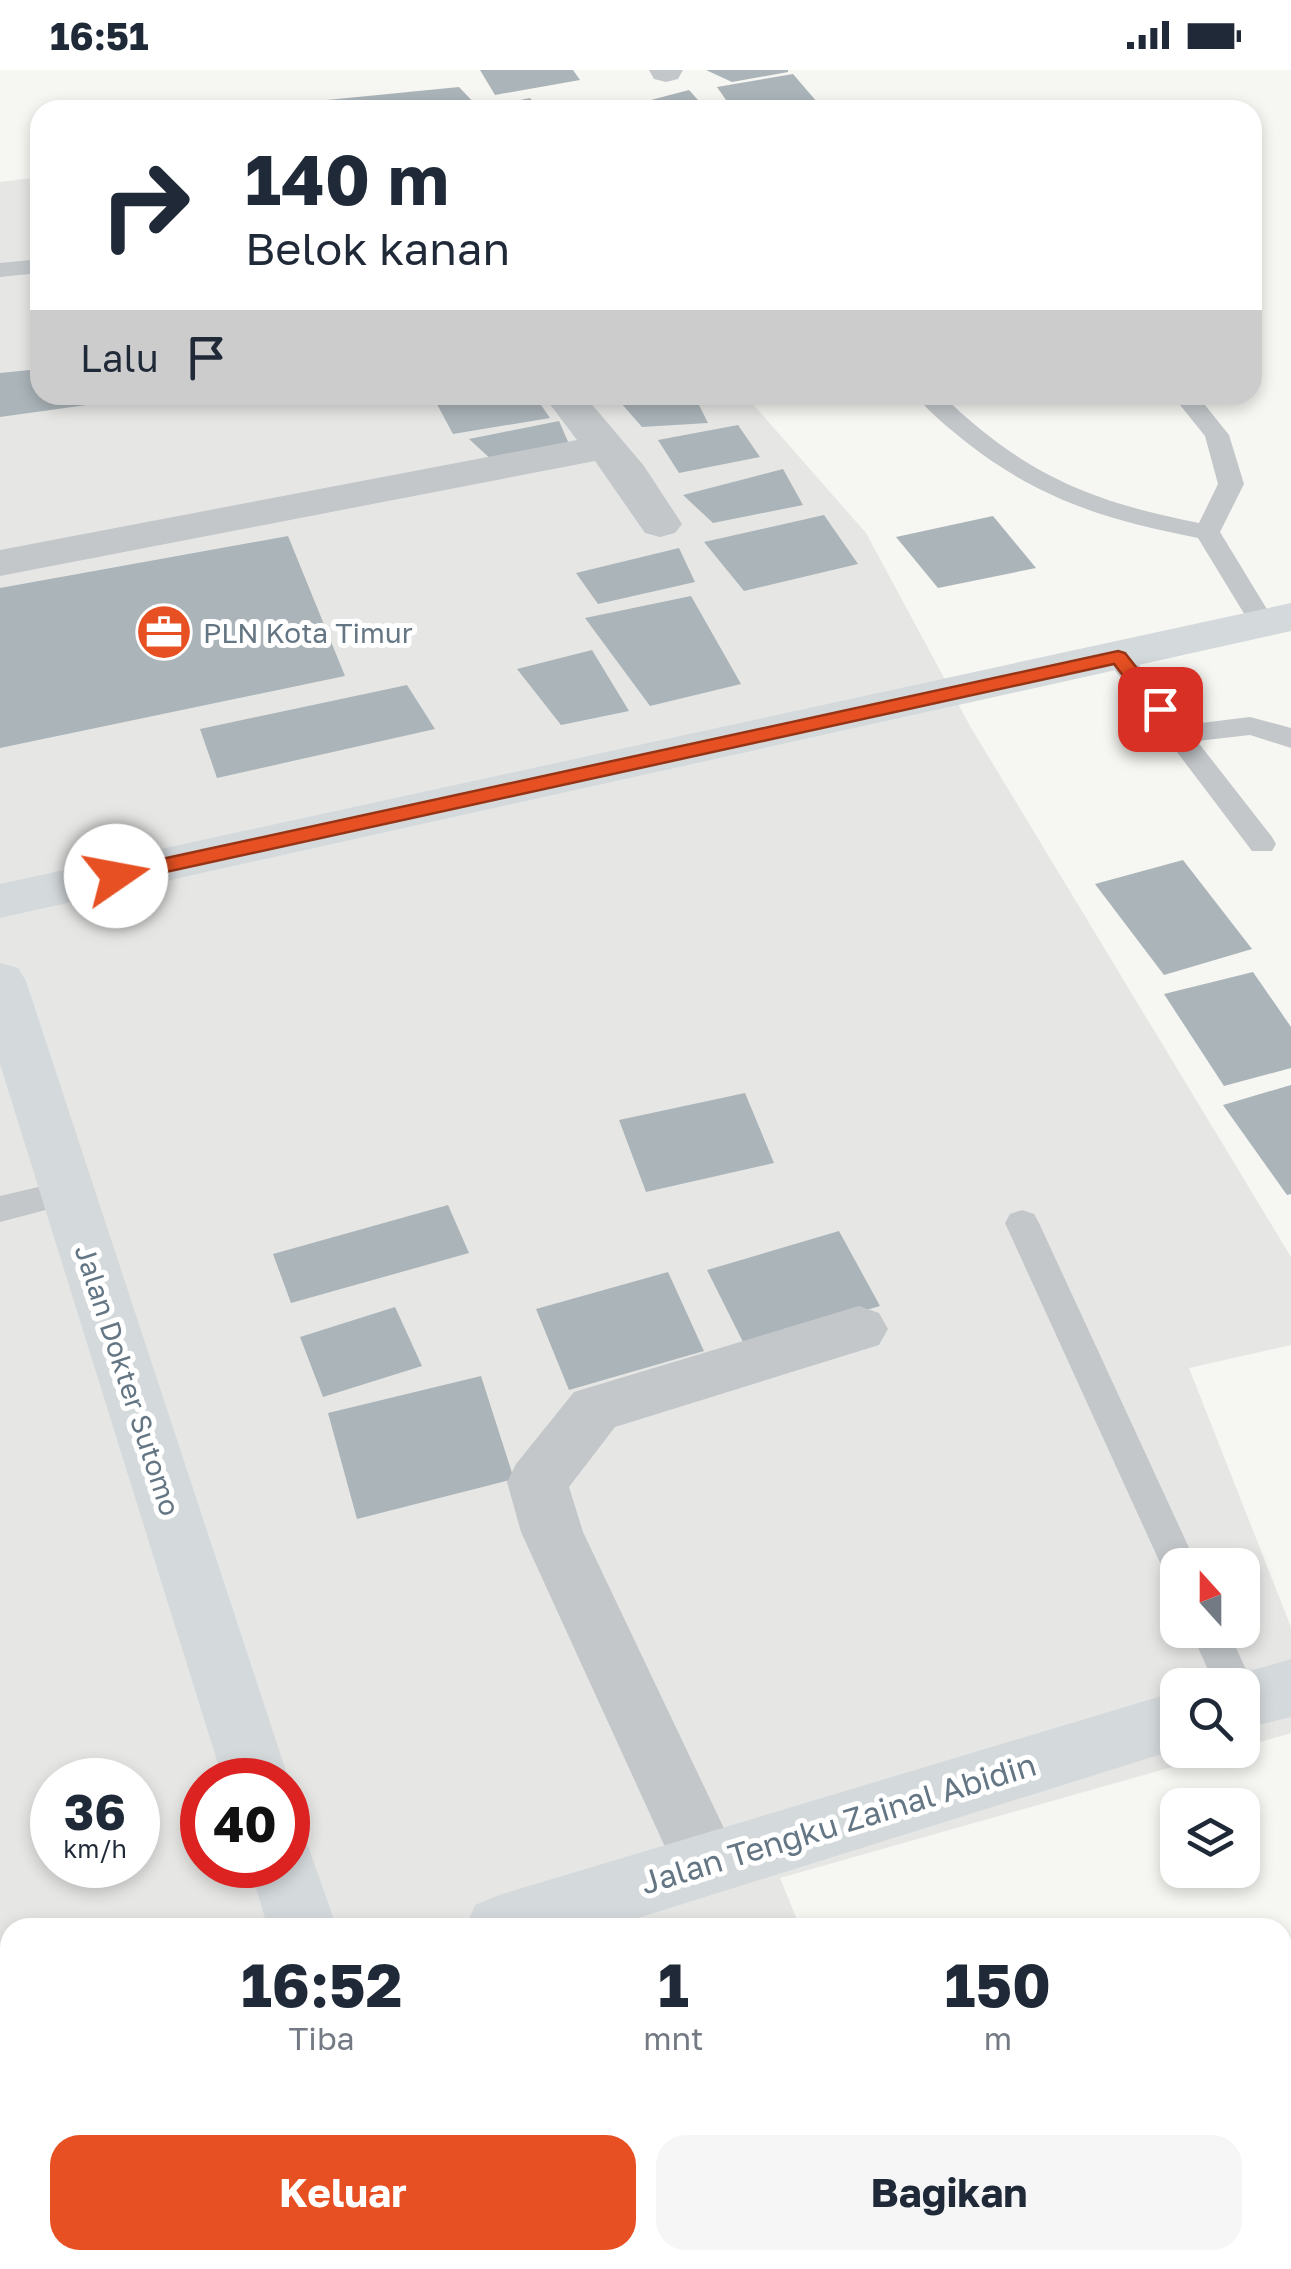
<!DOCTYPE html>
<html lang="id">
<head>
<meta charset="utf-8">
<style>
  :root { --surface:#fff; --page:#f6f6f7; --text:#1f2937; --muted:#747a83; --accent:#e65022 }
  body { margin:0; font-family:"Golos Text",sans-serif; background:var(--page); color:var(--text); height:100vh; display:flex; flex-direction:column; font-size:38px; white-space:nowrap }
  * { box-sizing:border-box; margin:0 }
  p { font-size:32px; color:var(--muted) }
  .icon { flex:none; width:55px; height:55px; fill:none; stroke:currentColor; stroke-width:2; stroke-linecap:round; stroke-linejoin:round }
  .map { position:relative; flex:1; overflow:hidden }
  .sheet { position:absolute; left:0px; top:1848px; width:1292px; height:352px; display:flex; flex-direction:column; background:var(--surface); border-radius:30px 30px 0 0; box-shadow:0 5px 15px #0003 }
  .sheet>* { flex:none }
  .top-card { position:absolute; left:30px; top:30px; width:1232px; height:305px; border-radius:30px; box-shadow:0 5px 15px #0003; background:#fff; color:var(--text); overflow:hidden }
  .needle { width:65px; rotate:339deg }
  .fabs { position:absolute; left:1160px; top:1478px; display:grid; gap:20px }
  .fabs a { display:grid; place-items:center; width:100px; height:100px; border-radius:20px; background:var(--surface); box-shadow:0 5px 15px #0003; font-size:50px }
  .speed { position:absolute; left:30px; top:1688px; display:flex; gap:20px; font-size:50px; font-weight:700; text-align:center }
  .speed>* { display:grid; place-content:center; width:130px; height:130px; border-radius:50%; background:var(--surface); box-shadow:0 5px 15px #0003; line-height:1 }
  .speed small { font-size:25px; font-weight:400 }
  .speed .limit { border:15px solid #d22; background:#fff; color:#111 }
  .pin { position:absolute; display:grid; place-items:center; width:85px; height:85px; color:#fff; margin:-42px; border-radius:20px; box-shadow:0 5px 15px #0006 }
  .me { position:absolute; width:110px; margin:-55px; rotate:78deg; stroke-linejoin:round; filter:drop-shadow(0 0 8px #0008) }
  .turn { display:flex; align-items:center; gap:35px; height:210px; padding:0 50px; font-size:45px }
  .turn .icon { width:130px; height:130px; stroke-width:2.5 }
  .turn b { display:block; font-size:70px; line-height:85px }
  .then { display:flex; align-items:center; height:95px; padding:0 50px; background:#0003; gap:20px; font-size:38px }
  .eta { display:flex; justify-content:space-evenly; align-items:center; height:170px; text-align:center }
  .eta b { font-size:60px; font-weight:700; line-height:70px }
  .cta { display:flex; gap:20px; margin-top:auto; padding:20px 50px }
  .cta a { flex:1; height:115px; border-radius:30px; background:var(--accent); color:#fff; font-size:40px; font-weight:700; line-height:115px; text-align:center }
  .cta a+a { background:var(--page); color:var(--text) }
  .status { display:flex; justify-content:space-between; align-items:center; height:70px; padding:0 50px; background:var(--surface); direction:ltr }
  .status svg { height:28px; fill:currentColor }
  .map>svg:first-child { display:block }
  .built { fill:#e6e7e5; fill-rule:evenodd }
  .building { fill:#abb4b9 }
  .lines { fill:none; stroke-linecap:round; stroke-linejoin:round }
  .lane { fill:#c3c7ca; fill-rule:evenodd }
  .street { fill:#c3c7ca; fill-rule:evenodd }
  .secondary { fill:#d4d9dc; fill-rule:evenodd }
  .route { fill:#e65022; stroke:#963416; stroke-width:2.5 }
  .labels { text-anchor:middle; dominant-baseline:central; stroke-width:10; stroke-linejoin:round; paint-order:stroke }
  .poi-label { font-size:28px; fill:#647684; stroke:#fff; text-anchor:start }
  .street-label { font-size:28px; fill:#647684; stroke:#fff }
  .near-street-label { font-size:32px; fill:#647684; stroke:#fff }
</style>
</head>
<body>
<div class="status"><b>16:51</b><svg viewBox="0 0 49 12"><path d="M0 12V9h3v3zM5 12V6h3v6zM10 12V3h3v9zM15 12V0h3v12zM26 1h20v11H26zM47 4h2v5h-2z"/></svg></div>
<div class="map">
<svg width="1291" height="2199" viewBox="0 0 1291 2199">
  <rect width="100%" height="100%" fill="#f6f6f2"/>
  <!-- built -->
  <path class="built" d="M40,107V325H745L866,463L970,656L1291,1187V1275L1189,1298L1291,1557V1663L1243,1677L1242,1615H1178V1680H1232L780,1808L800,1857L10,1858V2190H940L944,2199H0V112ZM1178,1495H1242V1560H1178ZM52,1710H138V1795H52ZM202,1710H288V1795H202Z"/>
  <!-- building -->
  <g class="building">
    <polygon points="480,0 573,0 580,10 495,25"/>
    <polygon points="706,0 788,0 788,2 732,12"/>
    <polygon points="793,4 817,32 783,40 733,40 717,17"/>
    <polygon points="459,17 477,36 449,40 315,40 307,32"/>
    <polygon points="689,20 707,40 634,40 628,36"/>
    <polygon points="530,28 540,40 481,40 481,38"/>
    <polygon points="217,31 219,40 163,40 163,38"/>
    <polygon points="40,299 40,325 144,327 0,347 0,303"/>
    <polygon points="432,325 534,325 550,348 453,364"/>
    <polygon points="614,325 694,325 708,353 642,357"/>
    <polygon points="559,351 569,374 493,391 469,369"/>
    <polygon points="738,355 760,387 679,403 658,370"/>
    <polygon points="783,399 803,435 713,453 683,425"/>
    <polygon points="824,445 858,494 744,521 704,472"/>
    <polygon points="993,446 1036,498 938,518 896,467"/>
    <polygon points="288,466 345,606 0,678 0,518"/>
    <polygon points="679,478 695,512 598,534 576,503"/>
    <polygon points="691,526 741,614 650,636 585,548"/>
    <polygon points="592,580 629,641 561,655 517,599"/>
    <polygon points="407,615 435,659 217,708 200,659"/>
    <polygon points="1183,790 1252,879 1164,905 1095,814"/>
    <polygon points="1253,902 1291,957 1291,998 1224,1016 1164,924"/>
    <polygon points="1291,1015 1291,1124 1287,1125 1223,1035"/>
    <polygon points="745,1023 774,1093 646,1122 619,1050"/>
    <polygon points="448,1135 469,1183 291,1233 273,1184"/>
    <polygon points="839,1161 880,1236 745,1276 707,1200"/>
    <polygon points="668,1202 704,1281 569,1320 536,1239"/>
    <polygon points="395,1237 422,1296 323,1327 300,1267"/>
    <polygon points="481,1306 514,1409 357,1449 328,1343"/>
  </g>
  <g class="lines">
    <!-- lane -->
    <g class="lane">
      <polygon points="40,189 40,203 0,207 0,193"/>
      <path d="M916,325H942C1024,404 1088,431 1199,453L1218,414L1205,366L1172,325H1197L1229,365L1244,414L1220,462L1276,554L1272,560H1254L1198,468C1107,450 1040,430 966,372C949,358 929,343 916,325Z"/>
      <polygon points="1118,579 1128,581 1185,655 1250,647 1291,658 1291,678 1250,665 1197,671 1272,767 1276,774 1272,781 1252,781 1105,587"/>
      <polygon points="68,1110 80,1113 84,1122 80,1131 0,1152 0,1126"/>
      <polygon points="1022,1140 1034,1144 1039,1153 1197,1495 1178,1495 1178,1510 1166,1506 1161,1495 1005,1153 1010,1144"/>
      <polygon points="1190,1560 1228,1560 1253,1615 1247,1627 1242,1629 1242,1615 1215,1615"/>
    </g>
    <!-- street -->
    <g class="street">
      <polygon points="649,0 683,0 678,9 666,12 654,9"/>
      <polygon points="543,325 584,325 644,396 682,454 675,463 660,467 645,463 595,391 0,506 0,480 577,370"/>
      <polygon points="859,1236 879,1243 888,1259 879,1275 615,1357 569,1417 583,1462 740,1792 730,1814 706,1824 682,1814 521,1462 507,1412 516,1394 574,1322"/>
    </g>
    <!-- secondary -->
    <g class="secondary">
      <polygon points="1291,533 1291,561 0,848 0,814"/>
      <polygon points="0,893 18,898 26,911 289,1710 288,1714 288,1710 223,1710 0,994"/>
      <polygon points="1291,1589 1291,1647 1242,1659 1242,1615 1217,1615 1219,1610"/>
      <polygon points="1178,1621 1178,1679 606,1858 465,1858 475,1835 499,1825"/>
      <polygon points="288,1765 307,1773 337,1858 268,1858 249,1795 288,1795"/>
      <polygon points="10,1977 10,2047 0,2050 0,1980"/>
      <polygon points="367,2190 443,2190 446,2199 370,2199"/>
    </g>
  </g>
  <!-- route -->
  <polygon class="route" points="1118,581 1125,583 1166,635 1166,644 1153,644 1114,594 116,813 105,806 116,799"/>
  <!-- icons -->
  <defs>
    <g id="office-disc" transform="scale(2.875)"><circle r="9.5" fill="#e65022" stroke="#fff"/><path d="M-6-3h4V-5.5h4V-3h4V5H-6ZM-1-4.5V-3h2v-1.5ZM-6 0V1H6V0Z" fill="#fff"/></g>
  </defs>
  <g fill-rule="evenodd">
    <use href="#office-disc" x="164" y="562"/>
  </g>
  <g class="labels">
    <!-- poi labels -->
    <g class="poi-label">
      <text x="203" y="562">PLN Kota Timur</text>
    </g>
    <!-- street labels -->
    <g class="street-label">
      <text transform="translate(128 1310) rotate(72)">Jalan Dokter Sutomo</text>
    </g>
    <!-- near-street labels -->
    <g class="near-street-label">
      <text transform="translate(838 1753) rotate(-17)">Jalan Tengku Zainal Abidin</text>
    </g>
  </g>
</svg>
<div class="fabs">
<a><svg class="needle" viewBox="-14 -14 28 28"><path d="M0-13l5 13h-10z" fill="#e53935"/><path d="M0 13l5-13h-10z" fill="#747a83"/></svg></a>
<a><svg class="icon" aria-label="search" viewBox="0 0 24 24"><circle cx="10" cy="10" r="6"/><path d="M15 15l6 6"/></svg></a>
<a><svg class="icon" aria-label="layers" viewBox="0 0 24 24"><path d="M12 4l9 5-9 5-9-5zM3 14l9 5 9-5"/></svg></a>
</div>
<div class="speed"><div>36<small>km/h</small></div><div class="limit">40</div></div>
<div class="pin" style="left:1160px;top:639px;background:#d93025"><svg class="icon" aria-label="arrive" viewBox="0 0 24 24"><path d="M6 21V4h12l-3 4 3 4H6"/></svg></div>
<svg class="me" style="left:116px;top:806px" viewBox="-20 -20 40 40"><circle r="19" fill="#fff"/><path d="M0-13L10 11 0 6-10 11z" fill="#e65022"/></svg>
<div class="top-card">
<div class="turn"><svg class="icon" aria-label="right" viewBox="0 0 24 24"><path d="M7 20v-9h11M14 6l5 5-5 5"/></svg><div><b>140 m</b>Belok kanan</div></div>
<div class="then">Lalu<svg class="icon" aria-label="arrive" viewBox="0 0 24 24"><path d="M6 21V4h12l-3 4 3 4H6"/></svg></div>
</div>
<section class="sheet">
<div class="eta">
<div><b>16:52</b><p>Tiba</p></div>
<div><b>1</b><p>mnt</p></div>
<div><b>150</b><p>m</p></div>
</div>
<div class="cta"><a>Keluar</a><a>Bagikan</a></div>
</section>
</div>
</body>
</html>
